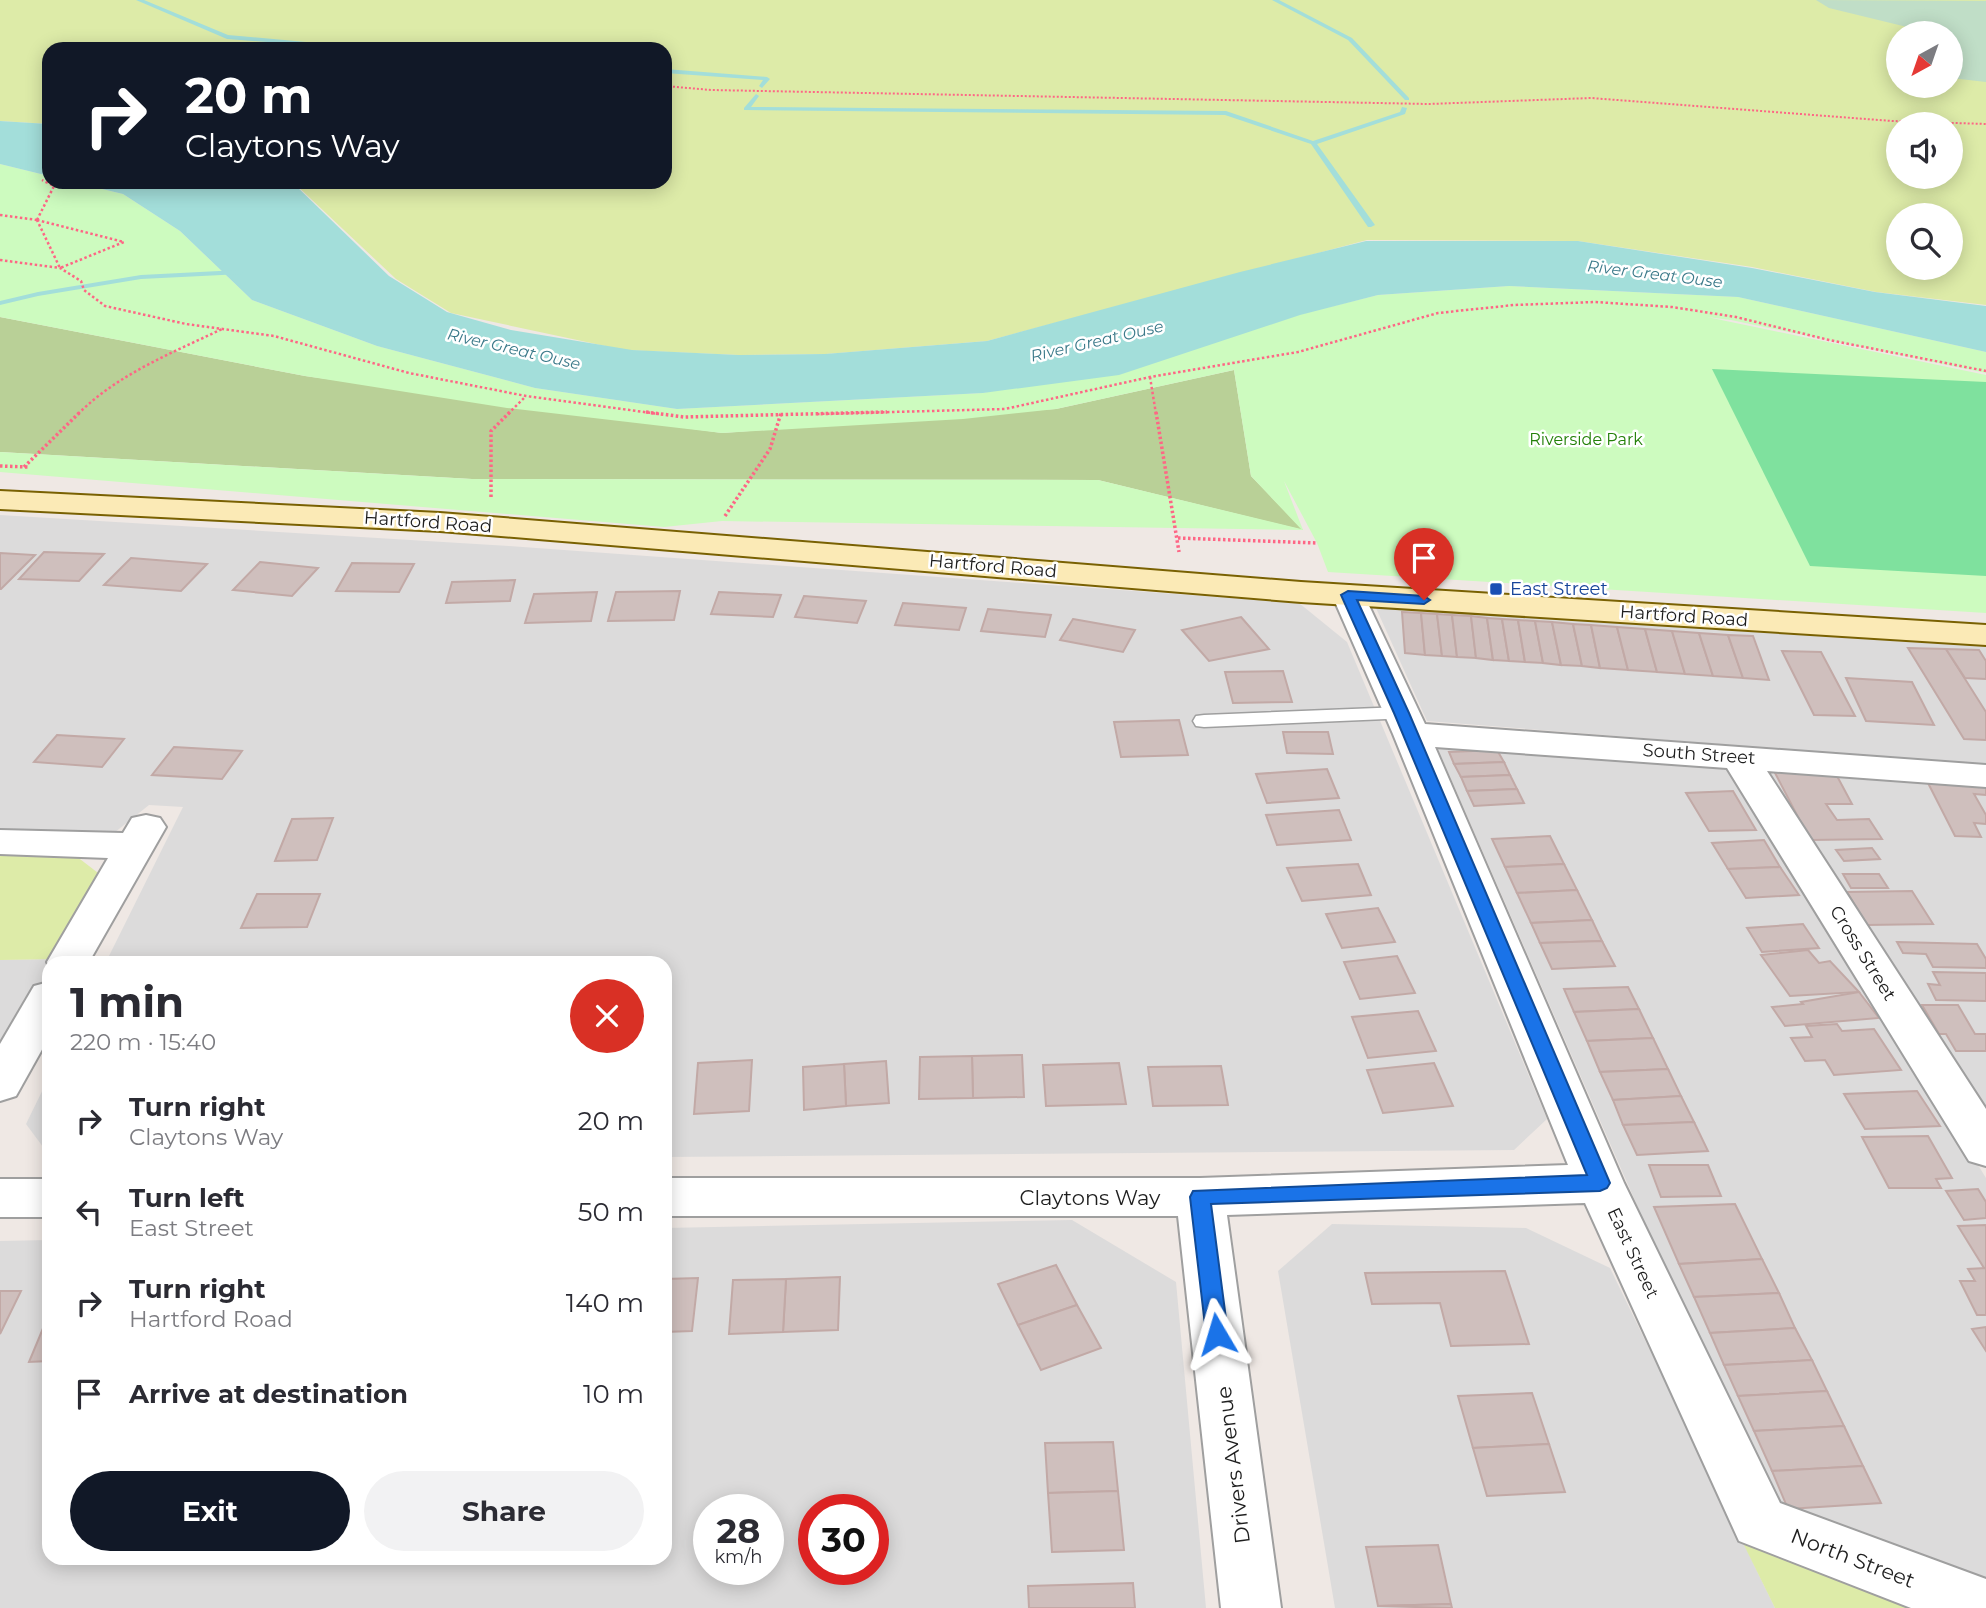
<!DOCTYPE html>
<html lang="en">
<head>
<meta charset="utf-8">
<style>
  :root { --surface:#fff; --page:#f2f2f3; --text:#2b2b33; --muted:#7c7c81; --accent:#111827 }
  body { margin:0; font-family:Montserrat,sans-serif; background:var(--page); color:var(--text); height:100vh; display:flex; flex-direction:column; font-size:26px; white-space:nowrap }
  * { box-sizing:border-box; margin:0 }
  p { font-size:23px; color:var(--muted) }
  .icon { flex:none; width:38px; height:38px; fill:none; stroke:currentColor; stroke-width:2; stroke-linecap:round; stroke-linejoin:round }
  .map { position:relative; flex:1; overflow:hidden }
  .sheet { position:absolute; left:42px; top:956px; width:630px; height:609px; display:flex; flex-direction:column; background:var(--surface); border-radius:21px; box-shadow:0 4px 18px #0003 }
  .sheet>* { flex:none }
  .guide { position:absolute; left:42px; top:42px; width:630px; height:147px; border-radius:21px; box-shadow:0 4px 18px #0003; background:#111827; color:#fff; overflow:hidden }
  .needle { width:46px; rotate:220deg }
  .tools { position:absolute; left:1886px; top:21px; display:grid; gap:14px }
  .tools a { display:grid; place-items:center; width:77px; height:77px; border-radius:50%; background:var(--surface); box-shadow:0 4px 18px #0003; font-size:35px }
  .speed { position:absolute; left:693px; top:1494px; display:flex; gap:14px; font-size:35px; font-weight:700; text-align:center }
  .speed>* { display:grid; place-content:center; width:91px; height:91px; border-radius:50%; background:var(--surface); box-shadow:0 4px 18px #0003; line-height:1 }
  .speed small { font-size:18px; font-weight:400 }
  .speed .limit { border:10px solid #d22; background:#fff; color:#111 }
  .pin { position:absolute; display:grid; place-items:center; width:60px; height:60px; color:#fff; margin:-72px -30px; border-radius:50% 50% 50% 0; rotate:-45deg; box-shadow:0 0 7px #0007 }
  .pin .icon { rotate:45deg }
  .me { position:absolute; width:77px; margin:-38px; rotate:353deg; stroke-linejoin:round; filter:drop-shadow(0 0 5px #0008) }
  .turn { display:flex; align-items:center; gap:24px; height:147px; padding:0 28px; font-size:32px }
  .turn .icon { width:91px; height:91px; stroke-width:2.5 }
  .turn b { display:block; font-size:49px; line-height:60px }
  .round { display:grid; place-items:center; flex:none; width:74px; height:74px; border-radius:37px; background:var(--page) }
  .summary { display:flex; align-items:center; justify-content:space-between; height:119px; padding:0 28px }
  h1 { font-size:42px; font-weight:700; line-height:52px }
  .action { display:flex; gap:14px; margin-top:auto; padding:14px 28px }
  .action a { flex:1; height:80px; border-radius:42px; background:var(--accent); color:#fff; font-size:28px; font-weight:700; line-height:80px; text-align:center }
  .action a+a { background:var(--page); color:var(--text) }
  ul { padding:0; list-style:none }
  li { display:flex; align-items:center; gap:21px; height:91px; padding:0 28px }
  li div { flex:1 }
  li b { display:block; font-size:26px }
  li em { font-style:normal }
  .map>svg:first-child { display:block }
  .residential { fill:#dcdbdb; fill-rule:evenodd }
  .grass { fill:#ddeba8; fill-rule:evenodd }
  .forest { fill:#b9d097 }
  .wetland { fill:#c0dec7 }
  .park { fill:#cdfbbf }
  .pitch { fill:#7fe19e }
  .water { fill:#a3deda }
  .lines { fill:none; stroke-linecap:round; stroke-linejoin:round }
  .stream { fill:#a3deda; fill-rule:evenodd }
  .building { fill:#cfbfbd; stroke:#c2a9a6; stroke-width:2 }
  .service-casing { stroke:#9f9f9f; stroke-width:3 }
  .minor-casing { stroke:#9f9f9f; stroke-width:4 }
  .secondary-casing { stroke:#796102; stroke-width:4 }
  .path-far2 { stroke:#fe6685; stroke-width:2; stroke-dasharray:2 2; stroke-linecap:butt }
  .path-far1 { stroke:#fe6685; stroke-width:2.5; stroke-dasharray:2.5 2.5; stroke-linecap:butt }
  .path { stroke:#fe6685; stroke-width:3.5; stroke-dasharray:2.5 2.5; stroke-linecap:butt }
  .service { fill:#fff; fill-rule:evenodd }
  .minor { fill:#fff; fill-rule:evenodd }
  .secondary { fill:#fbeab6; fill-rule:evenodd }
  .route { fill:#1a73e8; stroke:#114b97; stroke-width:2 }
  .transit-dot { fill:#1a4fb4; stroke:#fff; stroke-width:2.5 }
  .labels { text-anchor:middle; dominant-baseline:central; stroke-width:5; stroke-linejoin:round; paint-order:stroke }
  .far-water-label { font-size:16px; font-style:italic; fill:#3a7989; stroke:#fff }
  .far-park-label { font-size:16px; fill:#238008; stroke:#fff }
  .street-label { font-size:18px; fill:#1e1e1e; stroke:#fff }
  .transit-label { font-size:18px; fill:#164399; stroke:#fff; text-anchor:start }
  .near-street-label { font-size:21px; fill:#1e1e1e; stroke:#fff }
</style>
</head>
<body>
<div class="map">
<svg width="1986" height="1608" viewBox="0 0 1986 1608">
  <rect width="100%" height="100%" fill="#efe8e4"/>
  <!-- residential -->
  <g class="residential">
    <polygon points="0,515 509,546 1299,603 1347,642 1547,1119 1514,1150 665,1157 665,962 106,962 183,807 149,805 109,837 0,831"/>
    <polygon points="1376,608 1986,647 1986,765 1427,721"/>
    <polygon points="1437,747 1498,747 1732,767 1986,1178 1986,1580 1766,1501"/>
    <polygon points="1754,763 1986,782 1986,1132"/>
    <polygon points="61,959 58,962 49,962 49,978 0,1056 0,960"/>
    <polygon points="49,1077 49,1155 26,1124"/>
    <path d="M1072,1220L1176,1282L1206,1608H0V1241L49,1240V1558H665V1228ZM709,1510H768V1570H709ZM814,1510H873V1570H814Z"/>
    <polygon points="1332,1224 1526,1228 1610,1268 1775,1608 1335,1608 1278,1271"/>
  </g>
  <!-- grass -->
  <g class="grass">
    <path d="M0,0H1986V305L1876,292L1752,267L1578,241L1367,240L987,341L826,354L739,355L624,350L451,313L396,279L293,182H665V49H49V124L0,121ZM1899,33H1951V86H1899ZM1899,124H1951V177H1899ZM1899,215H1951V268H1899Z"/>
    <polygon points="0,856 76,856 102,876 61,959 0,960"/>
    <polygon points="1741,1539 1922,1608 1775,1608"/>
  </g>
  <!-- forest -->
  <polygon class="forest" points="0,317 305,376 722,433 1056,409 1234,370 1251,476 1303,530 1098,480 472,479 0,452"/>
  <!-- wetland -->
  <polygon class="wetland" points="1816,0 1986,1 1986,82 1951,78 1951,33 1913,33 1907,27 1829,8"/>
  <!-- park -->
  <polygon class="park" points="0,164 49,176 49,182 73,182 123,194 180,231 252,300 377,346 535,388 677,409 983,393 1378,295 1509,286 1738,297 1986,352 1986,373 1731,320 1707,317 1986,375 1986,613 1328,572 1317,543 1284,481 1303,530 722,521 664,527 0,472 0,452 472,479 1098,480 1301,529 1251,476 1234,370 1056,409 963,419 722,433 507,408 305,376 0,317"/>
  <!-- pitch -->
  <polygon class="pitch" points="1712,369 1986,382 1986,576 1810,566"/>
  <!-- water -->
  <g class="water">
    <polygon points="0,121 49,124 49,176 0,164"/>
    <polygon points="73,182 292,182 389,276 447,312 511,330 632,350 739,355 825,354 987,341 1240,272 1366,241 1578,241 1752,268 1875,292 1986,306 1986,352 1738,297 1509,286 1378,295 1300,315 1119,375 983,393 677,409 535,388 377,346 252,300 180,231 123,194"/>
  </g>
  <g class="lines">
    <!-- stream -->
    <g class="stream">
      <polygon points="136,0 144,0 228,35 383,49 358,49 227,39"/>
      <polygon points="1272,0 1279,0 1352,38 1409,98 1409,100 1405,100 1348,40"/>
      <polygon points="665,69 767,77 770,79 762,88 759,86 763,80 665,73"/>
      <polygon points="756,94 759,96 751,107 1226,111 1313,141 1400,112 1402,107 1407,108 1405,114 1317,144 1375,225 1371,227 1368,227 1311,144 1225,115 744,110 744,108"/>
      <polygon points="239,270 243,272 242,274 141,279 38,296 0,305 0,301 38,292 141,275"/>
    </g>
  </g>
  <!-- building -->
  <g class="building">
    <polygon points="44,552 104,554 79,581 19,579"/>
    <polygon points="0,553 35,555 1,589 0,589"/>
    <polygon points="131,558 207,564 181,591 104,585"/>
    <polygon points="260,562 318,568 292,596 233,590"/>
    <polygon points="352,563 414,564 399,592 336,591"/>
    <polygon points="515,580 510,601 446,603 452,582"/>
    <polygon points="680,591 674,620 608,621 616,592"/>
    <polygon points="597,592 591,621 525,623 534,594"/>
    <polygon points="719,592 781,595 773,617 711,614"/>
    <polygon points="804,596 866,601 857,623 795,617"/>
    <polygon points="903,603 966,608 959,630 895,625"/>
    <polygon points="988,609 1051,615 1045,637 981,631"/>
    <polygon points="1402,612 1421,613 1425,655 1405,653"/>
    <polygon points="1421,613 1437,614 1442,656 1425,655"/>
    <polygon points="1437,614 1452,615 1457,657 1442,656"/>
    <polygon points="1452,615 1471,616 1476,658 1457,657"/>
    <polygon points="1471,616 1487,618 1493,660 1476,658"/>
    <polygon points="1241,617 1269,649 1209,661 1182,630"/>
    <polygon points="1487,618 1502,619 1509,661 1493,660"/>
    <polygon points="1073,619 1135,630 1123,652 1060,640"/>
    <polygon points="1502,619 1518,620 1525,662 1509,661"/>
    <polygon points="1518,620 1535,621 1543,663 1525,662"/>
    <polygon points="1535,621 1552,622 1561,665 1543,663"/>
    <polygon points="1552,622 1573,624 1582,666 1561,665"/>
    <polygon points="1573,624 1591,625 1600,668 1582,666"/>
    <polygon points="1591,625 1617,627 1628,670 1600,668"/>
    <polygon points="1617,627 1645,629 1657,672 1628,670"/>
    <polygon points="1645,629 1672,631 1685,674 1657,672"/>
    <polygon points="1672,631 1699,633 1713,676 1685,674"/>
    <polygon points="1699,633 1728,635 1743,678 1713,676"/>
    <polygon points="1728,635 1753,636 1769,680 1743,678"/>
    <polygon points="1908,648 1946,649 1986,712 1986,740 1964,739"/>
    <polygon points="1946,649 1979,650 1986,661 1986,679 1965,678"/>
    <polygon points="1782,651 1821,652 1855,716 1814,715"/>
    <polygon points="1283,671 1292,702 1233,703 1225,672"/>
    <polygon points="1846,678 1912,682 1934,725 1866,721"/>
    <polygon points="1179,720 1188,755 1121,757 1114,722"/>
    <polygon points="1283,732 1328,732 1333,754 1287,753"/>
    <polygon points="57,735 124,739 102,767 34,762"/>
    <polygon points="174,747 242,751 222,779 152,775"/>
    <polygon points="1497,750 1504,762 1454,764 1449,752"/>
    <polygon points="1504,762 1510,775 1461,777 1454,764"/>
    <polygon points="1327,769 1339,798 1267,803 1256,774"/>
    <polygon points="1774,771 1837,776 1852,804 1826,804 1837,820 1869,819 1882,839 1810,840"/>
    <polygon points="1510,775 1517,789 1467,791 1461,777"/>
    <polygon points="1927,781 1986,785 1986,795 1974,794 1986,815 1986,824 1974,823 1981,837 1955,836"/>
    <polygon points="1517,789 1524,803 1474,806 1467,791"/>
    <polygon points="1733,791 1756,830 1709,831 1686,793"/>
    <polygon points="1339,810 1351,840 1277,845 1266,815"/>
    <polygon points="333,818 317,860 275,861 292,819"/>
    <polygon points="1550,836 1564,864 1505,867 1492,839"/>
    <polygon points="1764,840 1780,867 1728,869 1712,843"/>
    <polygon points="1872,848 1880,859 1844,861 1836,850"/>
    <polygon points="1358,864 1371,895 1302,901 1287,868"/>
    <polygon points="1564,864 1577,890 1517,893 1505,867"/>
    <polygon points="1780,867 1799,895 1746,898 1728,869"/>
    <polygon points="1843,874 1879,874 1888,888 1851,888"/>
    <polygon points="1577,890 1592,920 1531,923 1517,893"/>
    <polygon points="1912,891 1933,924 1867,925 1847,892"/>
    <polygon points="257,894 320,894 307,927 241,928"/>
    <polygon points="1378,908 1395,942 1342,948 1326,914"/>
    <polygon points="1592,920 1602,941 1540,943 1531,923"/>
    <polygon points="1803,924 1819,948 1762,952 1747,928"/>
    <polygon points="1602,941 1615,966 1552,969 1540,943"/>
    <polygon points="1897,942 1977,944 1986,959 1986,968 1933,967 1926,954 1903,953"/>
    <polygon points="1808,950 1819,963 1830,961 1859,992 1790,996 1761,955"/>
    <polygon points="1397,956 1415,993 1360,999 1344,962"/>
    <polygon points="1933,972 1986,973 1986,1001 1936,1000 1928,984 1940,985"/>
    <polygon points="1628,987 1639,1009 1574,1012 1564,989"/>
    <polygon points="1859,992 1879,1018 1785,1026 1772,1007 1803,1004 1801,1002"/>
    <polygon points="1922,1005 1958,1005 1975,1034 1986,1034 1986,1051 1956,1051 1946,1034 1939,1034"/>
    <polygon points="1639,1009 1653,1038 1587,1041 1574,1012"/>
    <polygon points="1418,1011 1436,1051 1368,1058 1352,1017"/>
    <polygon points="1837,1024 1842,1031 1874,1029 1901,1070 1834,1075 1825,1060 1805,1061 1791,1038 1812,1037 1806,1026"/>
    <polygon points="1653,1038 1668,1069 1600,1072 1587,1041"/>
    <polygon points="1022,1055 1024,1097 973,1098 972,1056"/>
    <polygon points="972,1056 973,1098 919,1099 920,1057"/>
    <polygon points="752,1060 749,1111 694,1114 698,1063"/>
    <polygon points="886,1061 889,1103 846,1106 844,1064"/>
    <polygon points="1119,1063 1126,1104 1046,1106 1043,1065"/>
    <polygon points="1434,1063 1453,1106 1383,1113 1367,1070"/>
    <polygon points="844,1064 846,1106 804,1110 803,1067"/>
    <polygon points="1221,1066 1228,1105 1153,1106 1148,1067"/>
    <polygon points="1668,1069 1681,1096 1613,1100 1600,1072"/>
    <polygon points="1917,1091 1940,1126 1865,1129 1844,1094"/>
    <polygon points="1681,1096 1694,1122 1623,1125 1613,1100"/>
    <polygon points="1694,1122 1708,1151 1637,1155 1623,1125"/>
    <polygon points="1928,1136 1952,1178 1936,1179 1941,1188 1889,1188 1862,1137"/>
    <polygon points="1649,1165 1708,1165 1721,1196 1661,1197"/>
    <polygon points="1978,1189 1986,1202 1986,1218 1964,1220 1946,1191"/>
    <polygon points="1735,1204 1762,1259 1679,1264 1654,1207"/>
    <polygon points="1986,1225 1986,1268 1984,1268 1958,1226"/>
    <polygon points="1762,1259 1779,1293 1694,1297 1679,1264"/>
    <polygon points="1056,1265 1077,1305 1018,1325 998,1284"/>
    <polygon points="1986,1268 1986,1315 1977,1315 1960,1281 1975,1281 1968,1269"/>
    <polygon points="1505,1271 1529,1344 1451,1346 1440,1303 1372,1304 1365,1273"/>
    <polygon points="840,1277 838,1330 783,1332 786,1279"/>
    <polygon points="698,1278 692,1331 665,1332 665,1279"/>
    <polygon points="786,1279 783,1332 729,1334 733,1280"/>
    <polygon points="0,1291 21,1291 0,1334"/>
    <polygon points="1779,1293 1795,1328 1710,1333 1694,1297"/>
    <polygon points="1077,1305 1101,1348 1041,1370 1018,1325"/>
    <polygon points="49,1314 49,1361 29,1362"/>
    <polygon points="1986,1327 1986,1351 1972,1329"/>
    <polygon points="1795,1328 1812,1360 1724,1365 1710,1333"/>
    <polygon points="1812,1360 1827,1391 1738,1396 1724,1365"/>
    <polygon points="1827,1391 1844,1426 1754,1431 1738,1396"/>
    <polygon points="1532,1393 1549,1444 1473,1448 1458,1396"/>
    <polygon points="1844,1426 1863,1466 1772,1471 1754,1431"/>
    <polygon points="1113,1442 1118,1491 1048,1493 1045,1443"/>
    <polygon points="1549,1444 1565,1492 1487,1496 1473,1448"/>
    <polygon points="1863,1466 1881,1503 1788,1509 1772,1471"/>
    <polygon points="1118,1491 1124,1550 1052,1552 1048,1493"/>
    <polygon points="1438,1545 1451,1604 1378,1606 1366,1547"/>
    <polygon points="1133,1583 1135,1608 1029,1608 1028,1586"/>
    <polygon points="1451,1604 1452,1608 1378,1606"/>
  </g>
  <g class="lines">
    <!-- service casing -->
    <g class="service-casing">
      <polygon id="service" points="1402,707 1410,708 1413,713 1410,718 1204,727 1196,726 1193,721 1196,716 1204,715"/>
    </g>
    <!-- minor casing -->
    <g class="minor-casing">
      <g id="minor">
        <polygon points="1348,585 1360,588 1364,595 1425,724 1986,765 1986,787 1767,771 1986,1109 1986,1166 1969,1161 1727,768 1435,747 1624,1183 1780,1503 1986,1579 1986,1608 1911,1608 1739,1541 1585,1203 1227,1215 1281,1608 1221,1608 1178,1216 665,1216 665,1178 1200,1178 1568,1165 1393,734 1332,595 1336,588"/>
        <polygon points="146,815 160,818 166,827 89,962 49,962 49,966 47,962 108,858 0,854 0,830 123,833 132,818"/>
        <polygon points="49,982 49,1037 16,1096 0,1101 0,1044 34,986"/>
        <rect x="0" y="1179" width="49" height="38"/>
      </g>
    </g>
    <!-- secondary casing -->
    <g class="secondary-casing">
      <polygon id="secondary" points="0,491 440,513 1301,582 1986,625 1986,645 1301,602 440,531 0,509"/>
    </g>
    <!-- path-far2 -->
    <polyline class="path-far2" points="665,86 711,90 1429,104 1591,98 1892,121 1986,124"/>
    <!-- path-far1 -->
    <g class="path-far1">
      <polyline points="0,215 37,220"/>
      <polygon points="37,220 124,242 60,268"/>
      <polyline points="37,220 54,186 42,180"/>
      <polyline points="0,260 60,268 81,281 84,290 105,306 186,324 274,336 409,373 526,396 659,414"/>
      <polyline points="1150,377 1156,414"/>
      <path d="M78,414C118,374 172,353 222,329"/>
      <polyline points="508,414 525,397"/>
      <polyline points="817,414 1005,409 1150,377 1298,352 1438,313 1514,305 1595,302 1672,307 1736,317 1829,340 1986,371"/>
    </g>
    <!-- path -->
    <g class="path">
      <polyline points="646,412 684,417 887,412"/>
      <polyline points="1156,412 1179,552"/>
      <polyline points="0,466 28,467"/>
      <polyline points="24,467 80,412"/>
      <polyline points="491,497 491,431 510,412"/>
      <polyline points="725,516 770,449 781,413"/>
      <polyline points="1178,538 1317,543"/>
    </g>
    <!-- service -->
    <use href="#service" class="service"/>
    <!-- minor -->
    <use href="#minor" class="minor"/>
    <!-- secondary -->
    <use href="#secondary" class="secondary"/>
  </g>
  <!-- route -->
  <polygon class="route" points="1348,591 1424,596 1430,600 1424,604 1357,600 1409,713 1610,1183 1607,1188 1600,1191 1211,1204 1228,1334 1225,1340 1217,1343 1209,1340 1206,1334 1190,1197 1193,1191 1587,1175 1394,713 1341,595"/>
  <!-- markers -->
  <rect class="transit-dot" x="1489" y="582" width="14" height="14" rx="3.5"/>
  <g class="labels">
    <!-- far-water labels -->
    <g class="far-water-label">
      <text transform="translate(1655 274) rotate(7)">River Great Ouse</text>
      <text transform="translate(1097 341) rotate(-13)">River Great Ouse</text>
      <text transform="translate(514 349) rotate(13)">River Great Ouse</text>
    </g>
    <!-- far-park labels -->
    <g class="far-park-label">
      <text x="1586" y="439">Riverside Park</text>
    </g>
    <!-- street labels -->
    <g class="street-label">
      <text transform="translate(428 522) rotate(4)">Hartford Road</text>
      <text transform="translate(993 566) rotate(5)">Hartford Road</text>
      <text transform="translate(1684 616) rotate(4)">Hartford Road</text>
      <text transform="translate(1699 754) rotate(4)">South Street</text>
      <text transform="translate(1863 953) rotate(58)">Cross Street</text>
      <text transform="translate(1633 1253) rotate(65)">East Street</text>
    </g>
    <!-- transit labels -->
    <g class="transit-label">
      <text x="1510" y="589">East Street</text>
    </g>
    <!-- near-street labels -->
    <g class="near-street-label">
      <text x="1090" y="1197">Claytons Way</text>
      <text transform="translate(1233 1465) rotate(-97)">Drivers Avenue</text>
      <text transform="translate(1853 1558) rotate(21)">North Street</text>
    </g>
  </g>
</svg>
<div class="tools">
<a><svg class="needle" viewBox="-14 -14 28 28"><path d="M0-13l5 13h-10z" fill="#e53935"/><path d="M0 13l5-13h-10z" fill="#7c7c81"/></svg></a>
<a><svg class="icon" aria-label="sound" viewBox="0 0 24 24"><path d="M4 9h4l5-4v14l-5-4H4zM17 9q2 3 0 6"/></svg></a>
<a><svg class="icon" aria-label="search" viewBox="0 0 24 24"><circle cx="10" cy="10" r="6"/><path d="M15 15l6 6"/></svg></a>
</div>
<div class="speed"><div>28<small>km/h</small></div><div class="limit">30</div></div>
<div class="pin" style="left:1424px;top:600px;background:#d93025"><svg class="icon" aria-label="arrive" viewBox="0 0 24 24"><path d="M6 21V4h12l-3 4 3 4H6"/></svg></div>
<svg class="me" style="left:1217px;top:1334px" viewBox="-20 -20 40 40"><path d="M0-17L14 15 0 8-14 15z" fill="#1a73e8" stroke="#fff" stroke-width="4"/></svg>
<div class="guide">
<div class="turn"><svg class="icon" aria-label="right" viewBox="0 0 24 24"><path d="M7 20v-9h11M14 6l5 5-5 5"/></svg><div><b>20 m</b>Claytons Way</div></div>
</div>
<section class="sheet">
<div class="summary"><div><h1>1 min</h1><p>220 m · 15:40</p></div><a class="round" style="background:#d93025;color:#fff"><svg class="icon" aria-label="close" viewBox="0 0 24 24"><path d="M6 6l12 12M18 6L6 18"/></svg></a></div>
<ul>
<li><svg class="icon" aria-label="right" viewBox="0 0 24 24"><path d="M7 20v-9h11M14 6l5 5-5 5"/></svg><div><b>Turn right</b><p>Claytons Way</p></div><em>20 m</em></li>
<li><svg class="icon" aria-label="left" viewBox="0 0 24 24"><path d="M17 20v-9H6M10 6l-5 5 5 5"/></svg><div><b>Turn left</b><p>East Street</p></div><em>50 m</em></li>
<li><svg class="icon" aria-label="right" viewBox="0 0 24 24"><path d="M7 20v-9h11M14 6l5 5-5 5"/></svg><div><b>Turn right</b><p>Hartford Road</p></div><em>140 m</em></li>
<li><svg class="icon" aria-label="arrive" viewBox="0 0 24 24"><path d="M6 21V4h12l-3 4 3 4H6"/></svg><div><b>Arrive at destination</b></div><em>10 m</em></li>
</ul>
<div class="action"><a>Exit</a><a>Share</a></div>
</section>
</div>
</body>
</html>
